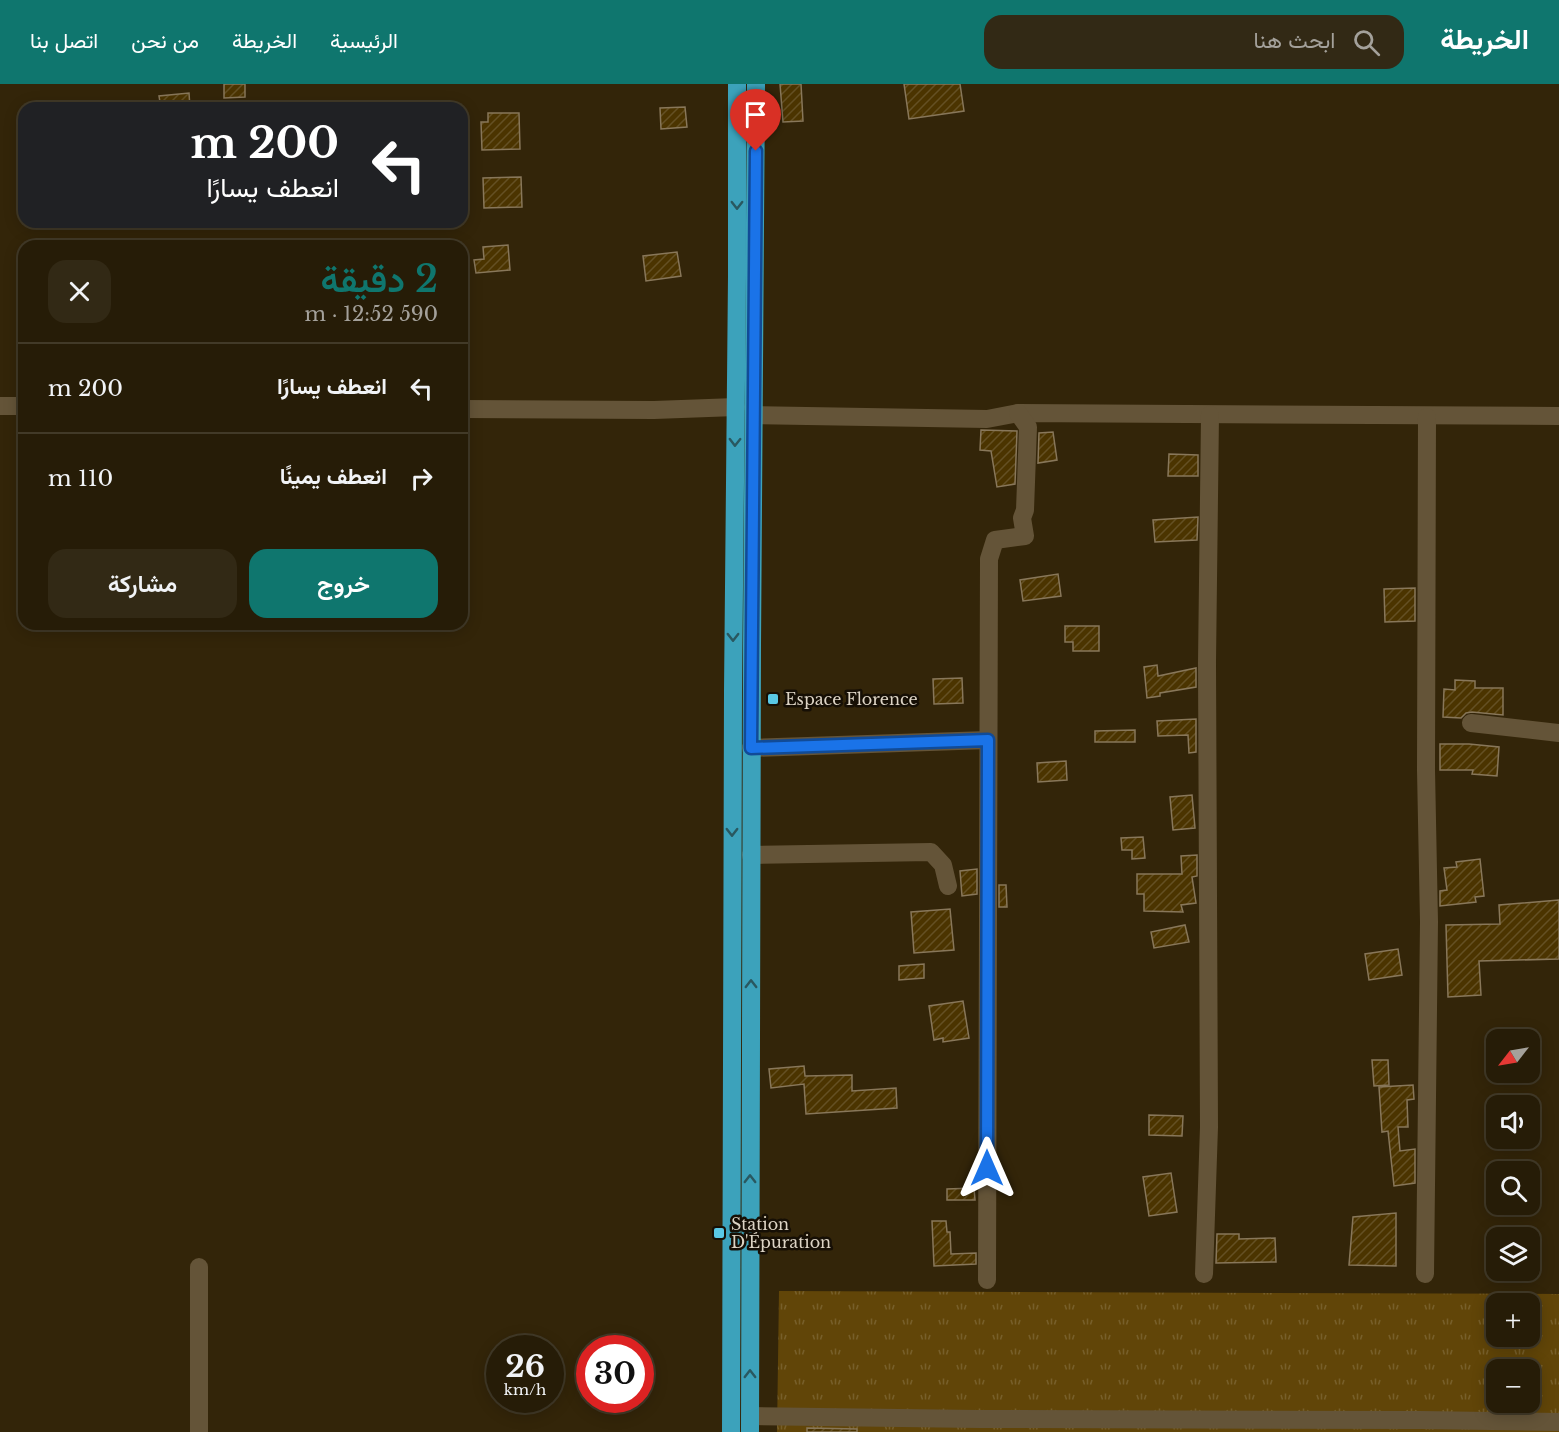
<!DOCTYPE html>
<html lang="ar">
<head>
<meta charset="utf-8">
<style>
  :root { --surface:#261c07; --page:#322915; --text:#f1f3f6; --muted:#a4a19b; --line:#423a28; --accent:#0f766e }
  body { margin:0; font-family:"Libre Baskerville",Vazirmatn,serif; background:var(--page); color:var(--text); direction:rtl; height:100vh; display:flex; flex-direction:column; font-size:22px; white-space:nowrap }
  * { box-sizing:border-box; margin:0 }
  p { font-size:20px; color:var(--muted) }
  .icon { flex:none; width:33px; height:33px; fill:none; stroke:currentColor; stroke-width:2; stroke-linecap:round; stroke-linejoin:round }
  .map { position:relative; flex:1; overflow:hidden; direction:ltr }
  .side { position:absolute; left:18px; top:156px; width:450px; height:390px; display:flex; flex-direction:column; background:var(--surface); border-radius:18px; box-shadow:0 3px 15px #0003,0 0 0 2px var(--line); direction:rtl }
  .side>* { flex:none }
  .banner { position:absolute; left:18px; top:18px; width:450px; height:126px; border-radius:18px; box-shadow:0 3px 15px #0003,0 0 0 2px var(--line); direction:rtl; background:#202124; color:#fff; overflow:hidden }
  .needle { width:39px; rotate:239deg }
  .tools { position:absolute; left:1486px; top:945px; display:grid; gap:12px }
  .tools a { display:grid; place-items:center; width:54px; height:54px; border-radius:12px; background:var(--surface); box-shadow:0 3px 15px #0003,0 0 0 2px var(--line); font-size:30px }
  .speed { position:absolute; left:486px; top:1251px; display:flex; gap:12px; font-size:30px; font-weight:700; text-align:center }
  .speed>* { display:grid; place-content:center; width:78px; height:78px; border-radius:50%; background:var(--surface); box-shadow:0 3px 15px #0003,0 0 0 2px var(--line); line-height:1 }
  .speed small { font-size:15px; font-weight:400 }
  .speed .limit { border:9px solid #d22; background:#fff; color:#111 }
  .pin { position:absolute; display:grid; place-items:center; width:51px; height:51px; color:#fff; margin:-62px -26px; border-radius:50% 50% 50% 0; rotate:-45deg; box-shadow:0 0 6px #0007 }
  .pin .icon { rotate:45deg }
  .me { position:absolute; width:66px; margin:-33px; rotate:0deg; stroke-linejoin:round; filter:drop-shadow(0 0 4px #0008) }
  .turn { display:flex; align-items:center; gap:21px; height:126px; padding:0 30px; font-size:27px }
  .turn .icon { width:78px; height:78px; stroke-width:2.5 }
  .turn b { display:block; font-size:42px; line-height:51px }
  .round { display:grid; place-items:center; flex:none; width:63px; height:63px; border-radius:18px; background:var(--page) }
  .summary { display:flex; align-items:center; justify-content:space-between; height:102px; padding:0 30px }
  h1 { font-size:36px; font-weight:600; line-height:45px; color:var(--accent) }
  .primary-button { display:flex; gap:12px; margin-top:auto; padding:12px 30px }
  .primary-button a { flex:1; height:69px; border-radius:18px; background:var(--accent); color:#fff; font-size:24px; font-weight:600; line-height:69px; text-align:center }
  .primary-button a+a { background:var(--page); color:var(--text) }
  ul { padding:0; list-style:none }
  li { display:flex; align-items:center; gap:18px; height:90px; padding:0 30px; border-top:2px solid var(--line) }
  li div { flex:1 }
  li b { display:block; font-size:22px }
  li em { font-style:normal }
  header { display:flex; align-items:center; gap:36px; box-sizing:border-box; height:84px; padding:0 30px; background:var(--accent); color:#fff }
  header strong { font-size:28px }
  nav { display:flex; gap:33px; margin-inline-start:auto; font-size:21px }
  .search { width:420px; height:54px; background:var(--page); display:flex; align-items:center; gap:15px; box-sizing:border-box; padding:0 21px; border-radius:18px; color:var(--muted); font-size:22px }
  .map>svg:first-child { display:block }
  .grass { fill:url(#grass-tufts); fill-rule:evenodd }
  .building { fill:url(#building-hatch); stroke:#88775a; stroke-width:1.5 }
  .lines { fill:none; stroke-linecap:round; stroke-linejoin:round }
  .minor { stroke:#645438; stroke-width:18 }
  .highway { stroke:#3ca2bb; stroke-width:18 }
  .oneway { stroke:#295860 }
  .route-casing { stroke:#114b97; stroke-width:15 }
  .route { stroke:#1a73e8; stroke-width:10 }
  .poi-dot { fill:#59c8e5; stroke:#160f05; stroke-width:2 }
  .labels { text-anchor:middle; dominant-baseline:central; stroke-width:5; stroke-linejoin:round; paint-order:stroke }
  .poi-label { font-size:16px; fill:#ddd4c5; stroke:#160f05; text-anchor:start }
</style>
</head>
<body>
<header>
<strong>الخريطة</strong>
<div class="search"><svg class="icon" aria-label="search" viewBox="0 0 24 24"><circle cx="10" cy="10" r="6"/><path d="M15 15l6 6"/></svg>ابحث هنا</div>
<nav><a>الرئيسية</a><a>الخريطة</a><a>من نحن</a><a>اتصل بنا</a></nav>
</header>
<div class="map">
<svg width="1559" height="1348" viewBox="0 0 1559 1348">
  <defs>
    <pattern id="grass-tufts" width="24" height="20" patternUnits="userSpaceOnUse" patternTransform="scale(1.5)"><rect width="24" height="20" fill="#614508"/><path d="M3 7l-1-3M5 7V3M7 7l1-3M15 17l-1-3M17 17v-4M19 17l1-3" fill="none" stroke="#775f2a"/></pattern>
    <pattern id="building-hatch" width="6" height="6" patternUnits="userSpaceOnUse" patternTransform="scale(1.5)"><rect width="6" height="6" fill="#4b3400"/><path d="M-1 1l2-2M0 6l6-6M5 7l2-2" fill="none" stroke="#645024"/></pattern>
  </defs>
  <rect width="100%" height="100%" fill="#332509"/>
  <!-- grass -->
  <path class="grass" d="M779,1207L1559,1210V1348H777ZM1497,1220H1530V1252H1497ZM1497,1286H1530V1318H1497Z"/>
  <!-- building -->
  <g class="building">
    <polygon points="224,0 245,0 245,13 224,14"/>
    <polygon points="780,0 801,0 803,37 783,38"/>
    <polygon points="904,0 960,0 964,27 909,35"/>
    <polygon points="189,9 190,24 161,24 159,12"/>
    <polygon points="685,23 687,43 661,45 660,24"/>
    <polygon points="488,29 519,29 520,65 482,66 481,38 488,38"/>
    <polygon points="521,93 522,123 484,124 483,94"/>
    <polygon points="508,161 510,186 476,189 474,176 484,175 483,163"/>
    <polygon points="677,168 681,192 646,197 643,172"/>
    <polygon points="981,346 1017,347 1015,400 997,403 991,367 980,366"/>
    <polygon points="1053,348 1057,376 1038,379 1039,349"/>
    <polygon points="1169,370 1198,371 1198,392 1168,392"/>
    <polygon points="1198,433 1197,456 1155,458 1153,436"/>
    <polygon points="1058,490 1061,512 1023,517 1020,496"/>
    <polygon points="1415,504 1415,537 1385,538 1384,505"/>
    <polygon points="1065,542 1099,542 1099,567 1073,567 1073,558 1065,558"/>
    <polygon points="1157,581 1158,592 1196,584 1196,603 1160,609 1160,612 1147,614 1144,583"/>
    <polygon points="962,594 963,619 934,620 933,595"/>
    <polygon points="1455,596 1475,597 1475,604 1503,604 1503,631 1472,628 1466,629 1461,634 1443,633 1444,605 1455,606"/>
    <polygon points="1196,635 1196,668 1189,669 1188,651 1158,652 1157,637"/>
    <polygon points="1135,646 1135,658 1095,658 1095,647"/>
    <polygon points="1440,660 1469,660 1499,663 1497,692 1472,690 1473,686 1440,686"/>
    <polygon points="1066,677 1067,696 1038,698 1037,679"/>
    <polygon points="1192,711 1195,744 1173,746 1170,713"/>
    <polygon points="1143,753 1145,774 1132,775 1132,766 1122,766 1121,754"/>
    <polygon points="1197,771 1197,792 1192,793 1196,819 1181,821 1183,828 1144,827 1144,810 1137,810 1137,790 1182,790 1181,772"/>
    <polygon points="1480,775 1484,812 1475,813 1476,818 1440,822 1440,807 1447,806 1444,784 1457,783 1456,778"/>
    <polygon points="977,785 977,810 962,812 960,787"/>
    <polygon points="999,801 1006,801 1007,823 999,823"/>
    <polygon points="1559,816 1559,875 1479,877 1481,911 1448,913 1446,841 1500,840 1499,821"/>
    <polygon points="950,825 954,866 914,869 911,828"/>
    <polygon points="1185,841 1189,858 1154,864 1151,848"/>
    <polygon points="1398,865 1402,891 1369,896 1365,870"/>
    <polygon points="924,880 924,894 899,896 899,882"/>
    <polygon points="963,917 969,954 943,958 943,954 934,956 929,922"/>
    <polygon points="1372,976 1388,976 1389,1001 1374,1002"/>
    <polygon points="804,982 805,992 852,991 852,1007 896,1004 897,1024 806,1030 804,1000 771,1004 769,985"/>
    <polygon points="1413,1001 1414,1015 1407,1016 1408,1043 1398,1043 1400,1067 1415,1065 1415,1099 1394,1102 1388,1047 1382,1048 1379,1003"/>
    <polygon points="1149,1031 1183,1032 1182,1052 1149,1051"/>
    <polygon points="1171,1089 1177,1128 1149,1132 1143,1093"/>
    <polygon points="974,1104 975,1116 947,1116 947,1105"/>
    <polygon points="1396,1129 1396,1182 1349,1181 1353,1133"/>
    <polygon points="932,1137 946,1137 947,1148 950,1148 951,1170 976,1169 976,1180 934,1182"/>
    <polygon points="1217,1150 1239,1150 1239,1155 1275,1154 1276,1178 1216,1179"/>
    <polygon points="807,1344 857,1345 857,1348 807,1348"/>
  </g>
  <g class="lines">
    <!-- minor -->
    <g class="minor">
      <polyline points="0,322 24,322"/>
      <polyline points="462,325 654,326 736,323"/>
      <polyline points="754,331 987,335 1018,329 1559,332"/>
      <polyline points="1471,639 1559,649"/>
      <polyline points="751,664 988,656"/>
      <polyline points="751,771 931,768 943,781 948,802"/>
      <polyline points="1204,1190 1209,1043 1207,579 1210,331"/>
      <polyline points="1425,1190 1429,838 1426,686 1427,333"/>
      <polyline points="987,1196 989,475 995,456 1025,452 1022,434 1025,426 1028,343 1018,329"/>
      <polyline points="750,1332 979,1335 1421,1336 1559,1338"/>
      <polyline points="199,1348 199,1183"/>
    </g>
    <!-- highway -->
    <g class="highway">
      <polyline points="731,1348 733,607 737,192 737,0"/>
      <polyline points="750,1348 752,561 756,0"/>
    </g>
  </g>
  <!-- one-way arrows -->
  <defs><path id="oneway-chevron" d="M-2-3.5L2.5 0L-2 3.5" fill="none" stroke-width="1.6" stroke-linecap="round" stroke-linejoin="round" transform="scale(1.5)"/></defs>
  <g class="oneway">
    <use href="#oneway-chevron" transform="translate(737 121) rotate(90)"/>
    <use href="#oneway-chevron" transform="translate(735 358) rotate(91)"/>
    <use href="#oneway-chevron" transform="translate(733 553) rotate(90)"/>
    <use href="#oneway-chevron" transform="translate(732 748) rotate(90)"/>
    <use href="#oneway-chevron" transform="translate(751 900) rotate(-90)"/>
    <use href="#oneway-chevron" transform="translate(750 1095) rotate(-90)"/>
    <use href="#oneway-chevron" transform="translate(750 1290) rotate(-90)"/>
  </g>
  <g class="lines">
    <!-- route casing -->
    <g class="route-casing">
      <polyline id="route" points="756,67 751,664 988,656 987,1084"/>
    </g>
    <!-- route -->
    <use href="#route" class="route"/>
  </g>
  <!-- markers -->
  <g class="poi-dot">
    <rect x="767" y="609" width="12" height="12" rx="3"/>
    <rect x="713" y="1143" width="12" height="12" rx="3"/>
  </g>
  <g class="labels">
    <!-- poi labels -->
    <g class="poi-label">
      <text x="785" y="615">Espace Florence</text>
      <text x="731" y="1140">Station<tspan x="731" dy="18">D'Épuration</tspan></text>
    </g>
  </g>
</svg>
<div class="tools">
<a><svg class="needle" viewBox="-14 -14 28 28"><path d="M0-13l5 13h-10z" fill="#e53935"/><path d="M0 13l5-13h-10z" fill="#a4a19b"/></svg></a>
<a><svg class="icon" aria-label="sound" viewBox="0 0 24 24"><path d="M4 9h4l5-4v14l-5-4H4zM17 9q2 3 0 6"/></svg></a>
<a><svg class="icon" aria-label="search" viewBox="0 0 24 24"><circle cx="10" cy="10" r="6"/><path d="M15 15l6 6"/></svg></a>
<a><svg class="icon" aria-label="layers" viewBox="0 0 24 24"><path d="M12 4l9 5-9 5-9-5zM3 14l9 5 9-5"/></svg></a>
<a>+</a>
<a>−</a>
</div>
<div class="speed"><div>26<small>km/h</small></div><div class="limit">30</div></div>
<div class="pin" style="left:756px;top:67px;background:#d93025"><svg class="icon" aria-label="arrive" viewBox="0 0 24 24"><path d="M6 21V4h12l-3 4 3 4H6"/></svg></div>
<svg class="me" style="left:987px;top:1084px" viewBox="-20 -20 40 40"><path d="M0-17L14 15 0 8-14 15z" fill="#1a73e8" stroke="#fff" stroke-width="4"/></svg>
<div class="banner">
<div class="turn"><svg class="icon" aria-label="left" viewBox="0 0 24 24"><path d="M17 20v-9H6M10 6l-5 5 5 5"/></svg><div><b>200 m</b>انعطف يسارًا</div></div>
</div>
<section class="side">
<div class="summary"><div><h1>2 دقيقة</h1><p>590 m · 12:52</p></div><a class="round"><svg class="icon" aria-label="close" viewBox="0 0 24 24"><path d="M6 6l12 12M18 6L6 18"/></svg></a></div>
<ul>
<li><svg class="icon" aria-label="left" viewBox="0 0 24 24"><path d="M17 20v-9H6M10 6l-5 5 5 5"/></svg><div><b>انعطف يسارًا</b></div><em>200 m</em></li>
<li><svg class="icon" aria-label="right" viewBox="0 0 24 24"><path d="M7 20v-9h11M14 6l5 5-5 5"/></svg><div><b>انعطف يمينًا</b></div><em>110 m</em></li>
</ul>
<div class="primary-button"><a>خروج</a><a>مشاركة</a></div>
</section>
</div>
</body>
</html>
